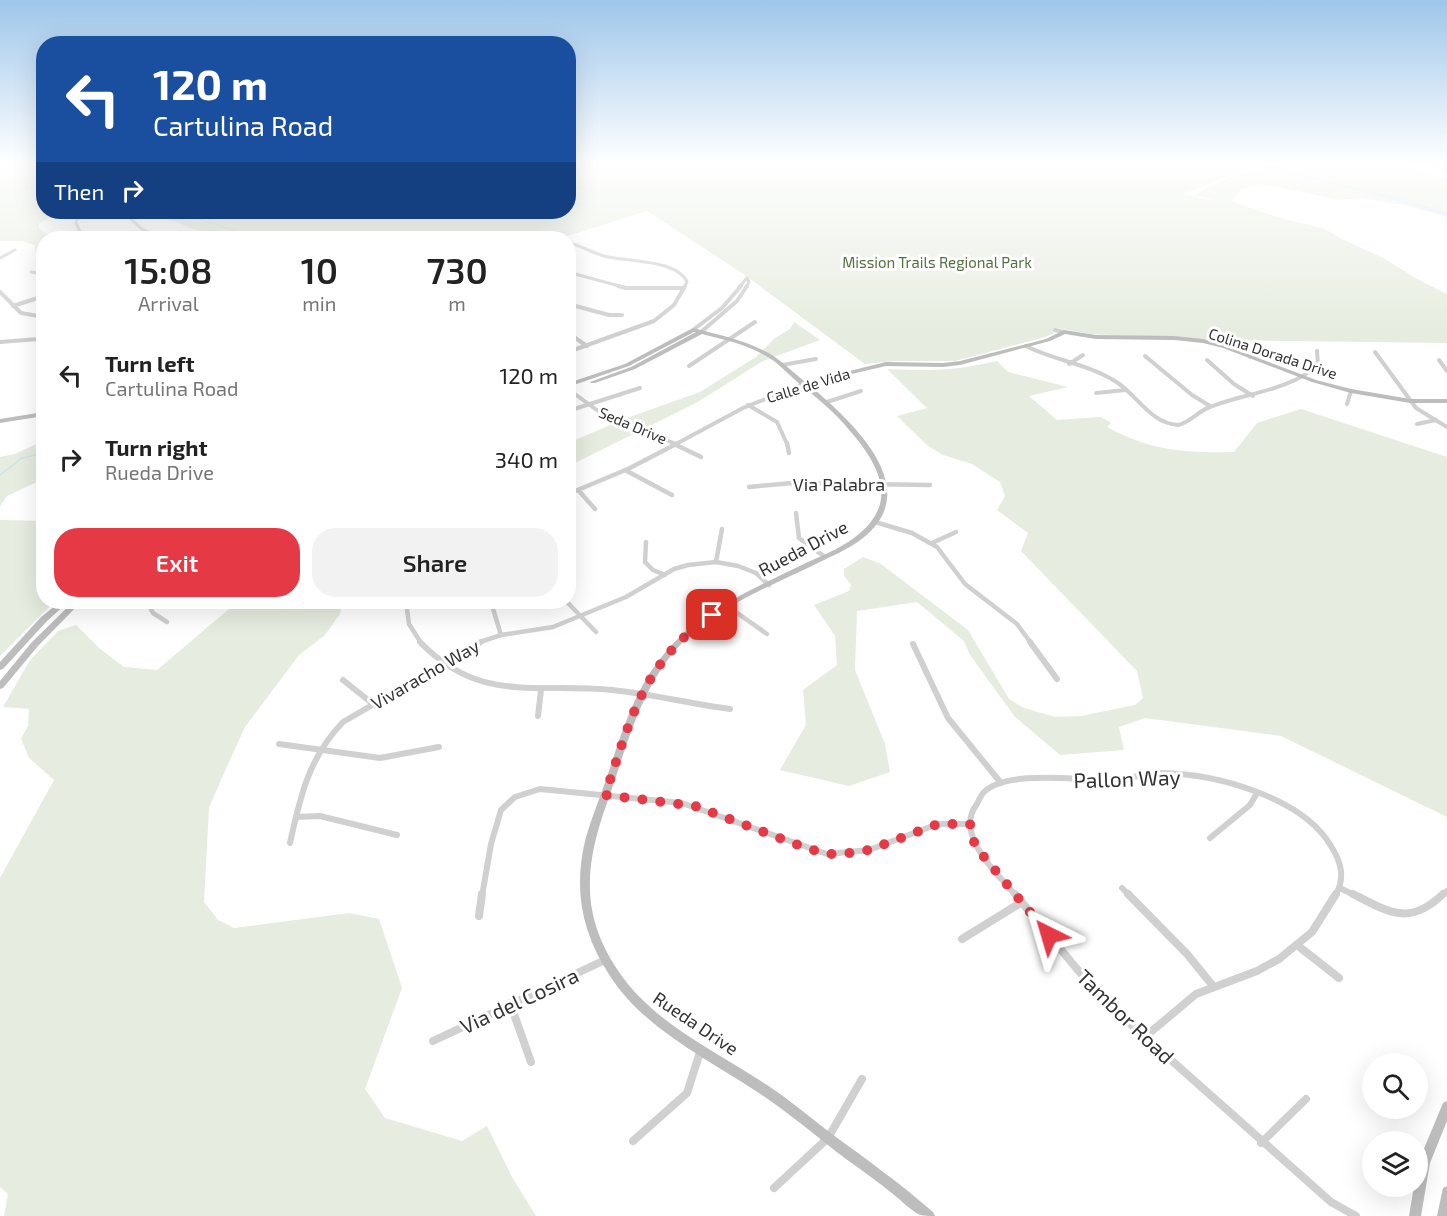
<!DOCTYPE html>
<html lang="en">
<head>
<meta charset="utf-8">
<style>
  :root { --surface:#fff; --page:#f2f2f2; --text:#222; --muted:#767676; --accent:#e63946 }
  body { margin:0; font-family:"Exo 2",sans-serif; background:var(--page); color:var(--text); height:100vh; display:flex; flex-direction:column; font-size:22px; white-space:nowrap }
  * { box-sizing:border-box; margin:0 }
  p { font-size:20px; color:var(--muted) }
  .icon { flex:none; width:33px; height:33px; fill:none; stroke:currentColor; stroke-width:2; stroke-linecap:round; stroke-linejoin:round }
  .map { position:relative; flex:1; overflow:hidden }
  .details { position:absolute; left:36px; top:231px; width:540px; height:378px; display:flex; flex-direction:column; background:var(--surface); border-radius:24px; box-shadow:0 6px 24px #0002 }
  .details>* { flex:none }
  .hud { position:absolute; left:36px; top:36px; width:540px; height:183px; border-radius:24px; box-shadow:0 6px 24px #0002; background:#1a4fa0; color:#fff; overflow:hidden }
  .tools { position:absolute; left:1362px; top:1053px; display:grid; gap:12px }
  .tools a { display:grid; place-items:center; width:66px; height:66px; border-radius:50%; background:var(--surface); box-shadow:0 6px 24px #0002; font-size:30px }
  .pin { position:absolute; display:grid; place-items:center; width:51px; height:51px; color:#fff; margin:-26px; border-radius:12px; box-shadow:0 3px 9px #0006 }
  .me { position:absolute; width:66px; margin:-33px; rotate:320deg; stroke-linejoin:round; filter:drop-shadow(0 0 4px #0008) }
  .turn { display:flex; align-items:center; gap:21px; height:126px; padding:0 18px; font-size:27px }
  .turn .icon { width:78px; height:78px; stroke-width:2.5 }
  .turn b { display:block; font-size:42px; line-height:51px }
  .then { display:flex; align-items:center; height:57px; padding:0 18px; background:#0003; gap:12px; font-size:22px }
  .eta { display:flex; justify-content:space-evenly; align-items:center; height:102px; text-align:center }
  .eta b { font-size:36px; font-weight:600; line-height:42px }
  .action { display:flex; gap:12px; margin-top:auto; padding:12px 18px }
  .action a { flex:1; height:69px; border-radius:24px; background:var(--accent); color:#fff; font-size:24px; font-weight:600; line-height:69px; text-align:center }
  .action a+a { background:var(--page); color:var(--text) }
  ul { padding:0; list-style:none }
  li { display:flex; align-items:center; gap:18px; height:84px; padding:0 18px }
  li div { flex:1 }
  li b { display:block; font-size:22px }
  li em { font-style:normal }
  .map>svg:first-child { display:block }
  .green { fill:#e6ecdf; fill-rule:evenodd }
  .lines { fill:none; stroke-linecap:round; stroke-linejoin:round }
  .stream { stroke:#cfe2ee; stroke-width:1.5 }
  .river { fill:#cfe2ee; fill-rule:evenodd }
  .street-far4 { stroke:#d0d0d0; stroke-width:3 }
  .street-far3 { stroke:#d0d0d0; stroke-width:4 }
  .street-far2 { stroke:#d0d0d0; stroke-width:4.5 }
  .street-far1 { stroke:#d0d0d0; stroke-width:6 }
  .street { stroke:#d0d0d0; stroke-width:8 }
  .secondary { fill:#bdbdbd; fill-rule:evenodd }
  .route { stroke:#e63946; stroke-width:10; stroke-dasharray:0 18 }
  .labels { text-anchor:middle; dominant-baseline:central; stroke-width:6; stroke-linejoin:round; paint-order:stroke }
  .far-park-label { font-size:15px; fill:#56703f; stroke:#fff }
  .far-street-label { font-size:15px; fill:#333; stroke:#fff }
  .street-label { font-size:18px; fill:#333; stroke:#fff }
  .near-street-label { font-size:21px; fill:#333; stroke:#fff }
</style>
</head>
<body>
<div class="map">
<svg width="1447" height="1216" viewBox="0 0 1447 1216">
  <rect width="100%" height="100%" fill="#fff"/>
  <!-- green -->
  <g class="green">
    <polygon points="0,163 43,163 44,212 59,212 39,223 39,228 53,238 44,238 43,251 35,252 35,245 21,241 0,241"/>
    <path d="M569,163H1402L1419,172L1447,179V210L1439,208L1447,211V217L1409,206L1360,198L1340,200L1262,184L1242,189L1231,201L1270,215L1325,229L1340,238L1385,259L1417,279L1447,294V343L1206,340L1091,334L1057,328L1053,332L1055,333L1045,337L955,361H895L865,364L742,273L647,211L561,238H216L152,212H568ZM1254,166L1277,172C1271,172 1264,170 1258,170C1236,172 1214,184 1195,195L1222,203L1184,194Z"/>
    <polygon points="794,322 820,340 763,361 696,403 569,466 568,443 627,418 700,392 756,357 775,338 790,329"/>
    <path d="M997,361L1008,372L1068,387L1029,396L1057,420L1101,417L1111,423L1107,427C1151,451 1185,453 1234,452L1257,423L1301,409L1447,457V817L1281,736L1145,718L1119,727L1124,750L1060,755L1015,717L970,655L964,641L917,602L857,611L855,670L885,744L890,772L849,786L780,770L806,725L803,690L837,665L835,636L814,605L849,591L851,585L844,575V569L863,557L881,564L968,630L1009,699L1024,708L1055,717L1081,716L1135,705L1143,698L1137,671L1021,551L1028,533L997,510L1005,496L1000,482L972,464L943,455L928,446L897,416L927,408L887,369C930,371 955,371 997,361Z"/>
    <polygon points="43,441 43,479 7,496 0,506 0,457 15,454"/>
    <polygon points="0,520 43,521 44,602 54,602 0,656"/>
    <polygon points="232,602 342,602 340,614 325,635 299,655 245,727 224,773 209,808 204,902 218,920 234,928 349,913 379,919 402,988 365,1089 385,1118 462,1141 487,1126 512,1177 536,1216 4,1216 8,1194 0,1187 0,878 54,780 29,758 21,739 28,726 29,709 3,707 30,660 58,631 76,625 99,648 124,667 157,670 229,609"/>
  </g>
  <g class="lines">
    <!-- stream -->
    <g class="stream">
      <polyline points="186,212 199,219 257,238"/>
      <polyline points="0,475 22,458 44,453"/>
    </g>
    <!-- river -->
    <polygon class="river" points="1258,163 1266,163 1281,169 1388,195 1447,212 1447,216 1384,197 1277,171"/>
    <!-- street-far4 -->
    <g class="street-far4">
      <polyline points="1431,163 1447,171"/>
      <polyline points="123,212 143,230 164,238"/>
      <polyline points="83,238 76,223 77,219 95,212"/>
      <path d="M568,242C580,246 592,252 604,256C626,262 677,259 687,282L684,287"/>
      <polyline points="0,258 15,250"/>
      <polyline points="31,272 44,274"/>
      <polyline points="568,272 623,287"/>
      <polyline points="739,287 747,278"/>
      <polyline points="746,287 749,282 747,278"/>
    </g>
    <!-- street-far3 -->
    <g class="street-far3">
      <polyline points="618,286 626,288 684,288"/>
      <polyline points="0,292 21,313 44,317"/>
      <polyline points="568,304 609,315 622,315"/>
      <polyline points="13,306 44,296"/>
      <polyline points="44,329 38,339 44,348"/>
      <polyline points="693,330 722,308 741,286"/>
      <polyline points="1055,330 1064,332"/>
      <polyline points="701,332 737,301 747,286"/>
      <polyline points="568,333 587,346"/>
      <polyline points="0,342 38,339"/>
      <path d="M1026,346C1055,361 1090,364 1118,383C1138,397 1151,423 1178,425C1191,422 1198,411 1210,407C1247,392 1287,392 1318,365L1317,351"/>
      <polyline points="568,352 654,321 674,305 685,286"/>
      <polyline points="1375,352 1416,408 1447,427"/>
      <polyline points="1145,356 1192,395 1210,406"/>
      <polyline points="1250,357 1260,351"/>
      <polyline points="1207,360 1234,384 1253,396"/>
      <polyline points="1439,360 1447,371"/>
      <polyline points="1069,364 1083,355"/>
      <polyline points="782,365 816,359"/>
      <polyline points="689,366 755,322"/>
      <polyline points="568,389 605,416 676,444"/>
      <polyline points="1096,393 1126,390"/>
      <polyline points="827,402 861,391"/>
      <polyline points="1347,404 1351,391"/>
      <polyline points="748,405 777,422 787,444"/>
      <polyline points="568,411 640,388"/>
      <polyline points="1417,424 1436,420"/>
      <polyline points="676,444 743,408 803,384"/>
    </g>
    <!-- street-far2 -->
    <g class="street-far2">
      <polyline points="672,443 701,457"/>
      <polyline points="787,443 789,453"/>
      <polyline points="625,470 672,495"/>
      <polyline points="749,487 792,483 930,485"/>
      <polyline points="579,491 595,509"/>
      <polyline points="568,494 628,469 678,443"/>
      <polyline points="796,513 799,538 825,557"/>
      <polyline points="875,522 912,533 937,547 965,584 1017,624 1031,643"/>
      <polyline points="646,542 645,562 653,570 665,575"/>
      <polyline points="932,543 956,532"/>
      <polyline points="568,555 569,549"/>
      <polyline points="716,562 722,529"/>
      <polyline points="147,602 153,613 167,622"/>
      <polyline points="406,602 409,624 421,643"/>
      <polyline points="491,602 501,635"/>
      <polyline points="567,602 596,632"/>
      <polyline points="726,605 767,634"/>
      <polyline points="477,643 501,635 553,627 626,597 674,569 688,565 716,562 738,566 756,573 769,585"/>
    </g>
    <!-- street-far1 -->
    <g class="street-far1">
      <path d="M420,642C481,705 536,682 612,690C652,694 691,704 730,709"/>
      <polyline points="1030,642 1057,679"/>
      <polyline points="913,644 948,718 1001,783"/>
      <polyline points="343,680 373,704"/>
      <polyline points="538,716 541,690"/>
      <polyline points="279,744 380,758 439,747"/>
      <polyline points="296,817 320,816 397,835"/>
      <polyline points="1210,838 1250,805 1257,793"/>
      <path d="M290,843C300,797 309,757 343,722L481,642"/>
      <polyline points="1122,888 1130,896"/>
      <polyline points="1340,888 1356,896"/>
      <polyline points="482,896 491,844 501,810 515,797 540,789 682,803 827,854 869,850 938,824 970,824"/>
      <path d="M1016,896C999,875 973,853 970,825C970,817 972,810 977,804C979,800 981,795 984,792C1008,769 1081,781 1113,780C1129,779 1146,773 1162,773C1216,774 1302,797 1331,846C1341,862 1346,878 1335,896"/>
      <polyline points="1442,896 1447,891"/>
    </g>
    <!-- street -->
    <g class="street">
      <polyline points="1015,894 1077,969 1118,1013 1331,1202 1356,1216"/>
      <polyline points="1128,894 1187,954 1213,986"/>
      <path d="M1353,894C1390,913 1410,926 1443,894"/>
      <polyline points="479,916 482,894"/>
      <polyline points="962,939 1022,902"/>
      <polyline points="1297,945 1339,978"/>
      <polyline points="510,1003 531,1062"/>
      <polyline points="1146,1036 1196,994 1257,971 1279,959 1312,932 1336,894"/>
      <polyline points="433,1041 605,960"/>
      <polyline points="633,1141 687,1093 701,1049"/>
      <polyline points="1261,1143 1306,1099"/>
      <polyline points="774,1188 828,1138 862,1079"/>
    </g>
    <!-- secondary -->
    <g class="secondary">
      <path d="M693,328C720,335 748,341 772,355C784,363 794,373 805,382L886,362L943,363L960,361L1046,339L1064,330L1096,335L1174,336L1203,339L1227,346L1316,380L1351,389L1410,399H1447V403H1410L1351,393L1312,382L1223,348L1203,343L1174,340L1096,339L1065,334L1050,341L960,365L943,367L886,366L808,384C849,419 927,487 863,538C848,550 829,557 812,566C768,587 718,607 683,642C640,686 627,747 607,803C585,864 580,913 617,969C652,1023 716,1051 767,1085C790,1100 811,1118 832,1134C866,1159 901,1184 933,1212L935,1216C930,1216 922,1216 918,1214C909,1209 901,1200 893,1194C878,1182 862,1170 846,1159C817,1137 789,1113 759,1093C708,1059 644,1029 610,976C581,932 573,888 586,837C592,817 600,797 607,777C621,735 634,689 664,654C681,633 703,616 727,603C753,588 781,575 808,562C826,554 845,546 860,533C869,526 877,515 880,504C887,478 866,449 850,431C836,413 818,399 801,385C792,378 783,368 774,361C753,346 726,340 702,334L635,369L595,383H591L590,382L631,367L696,332H694L629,366L568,387V383L625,364Z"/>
      <polygon points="44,412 44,416 0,423 0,419"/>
      <polygon points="60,602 68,602 47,621 3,669 0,670 0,662 41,617"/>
      <polygon points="73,602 81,602 38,646 3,688 0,689 0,681 32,642"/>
      <polygon points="1447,1101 1447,1121 1430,1163 1421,1216 1409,1216 1414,1186 1418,1186 1418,1163 1443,1103"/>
      <polygon points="1447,1186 1447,1216 1437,1216 1443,1188"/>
    </g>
  </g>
  <!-- sky -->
  <linearGradient id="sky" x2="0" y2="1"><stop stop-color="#9ec6ea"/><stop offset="0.49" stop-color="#fff"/><stop offset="1" stop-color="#fff" stop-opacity="0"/></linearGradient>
  <rect width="1447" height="333" fill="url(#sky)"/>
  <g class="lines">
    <!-- route -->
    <path class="route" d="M712,615C642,663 631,719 605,795L695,806L806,848L827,854H843L869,850L938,824H970L975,846L1049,935"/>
  </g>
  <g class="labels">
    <!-- far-park labels -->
    <g class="far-park-label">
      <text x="937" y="262">Mission Trails Regional Park</text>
    </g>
    <!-- far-street labels -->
    <g class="far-street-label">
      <text transform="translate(1273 353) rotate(18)">Colina Dorada Drive</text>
      <text transform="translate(808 385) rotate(-17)">Calle de Vida</text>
      <text transform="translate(633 425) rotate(23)">Seda Drive</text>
    </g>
    <!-- street labels -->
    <g class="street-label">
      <text x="839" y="484">Via Palabra</text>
      <text transform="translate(803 548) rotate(-28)">Rueda Drive</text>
      <text transform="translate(425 674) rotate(-30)">Vivaracho Way</text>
      <text transform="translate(696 1023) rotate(34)">Rueda Drive</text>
    </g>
    <!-- near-street labels -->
    <g class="near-street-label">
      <text transform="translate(1127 778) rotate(-2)">Pallon Way</text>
      <text transform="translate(519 1000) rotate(-25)">Via del Cosira</text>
      <text transform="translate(1126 1016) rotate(44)">Tambor Road</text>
    </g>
  </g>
</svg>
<div class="tools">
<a><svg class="icon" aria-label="search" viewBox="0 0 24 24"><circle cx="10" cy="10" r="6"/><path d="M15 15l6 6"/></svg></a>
<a><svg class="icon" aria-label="layers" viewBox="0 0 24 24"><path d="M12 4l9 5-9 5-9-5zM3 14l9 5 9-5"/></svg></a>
</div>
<div class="pin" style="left:712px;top:615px;background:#d93025"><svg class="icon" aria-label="arrive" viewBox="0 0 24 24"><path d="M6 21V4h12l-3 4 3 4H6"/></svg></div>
<svg class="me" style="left:1049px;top:935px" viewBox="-20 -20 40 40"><path d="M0-17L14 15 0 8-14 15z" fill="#e63946" stroke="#fff" stroke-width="4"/></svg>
<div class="hud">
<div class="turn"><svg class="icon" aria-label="left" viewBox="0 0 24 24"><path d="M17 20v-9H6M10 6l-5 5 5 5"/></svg><div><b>120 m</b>Cartulina Road</div></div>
<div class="then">Then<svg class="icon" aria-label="right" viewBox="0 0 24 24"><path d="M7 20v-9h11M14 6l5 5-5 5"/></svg></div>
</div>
<section class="details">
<div class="eta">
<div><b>15:08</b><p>Arrival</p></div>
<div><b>10</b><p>min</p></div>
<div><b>730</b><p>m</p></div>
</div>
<ul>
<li><svg class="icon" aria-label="left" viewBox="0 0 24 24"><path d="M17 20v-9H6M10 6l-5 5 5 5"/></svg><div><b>Turn left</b><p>Cartulina Road</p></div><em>120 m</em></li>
<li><svg class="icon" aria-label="right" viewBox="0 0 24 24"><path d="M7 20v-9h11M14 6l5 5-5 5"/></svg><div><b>Turn right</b><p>Rueda Drive</p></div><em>340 m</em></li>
</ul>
<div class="action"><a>Exit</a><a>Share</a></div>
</section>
</div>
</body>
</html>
